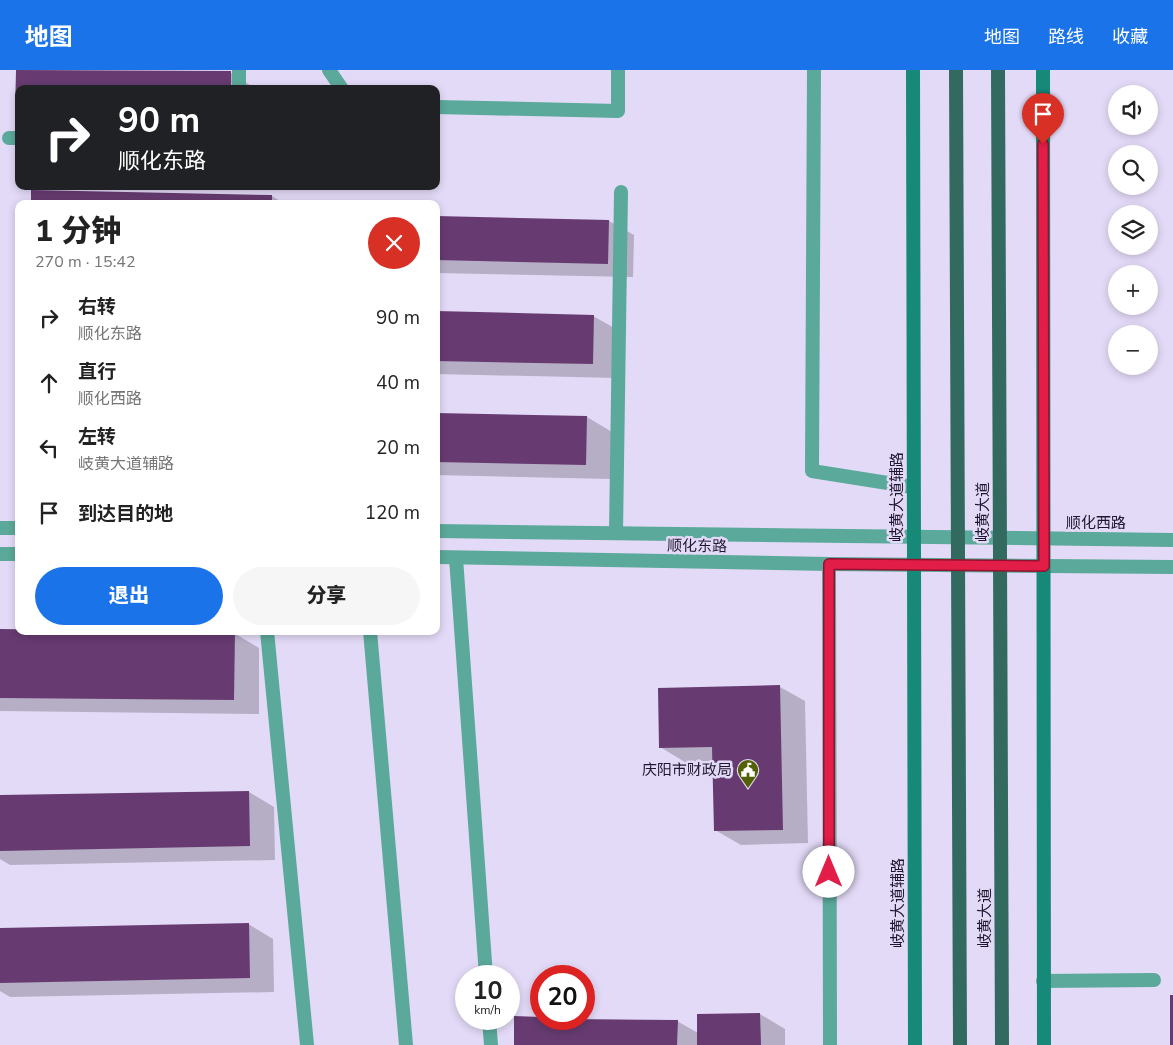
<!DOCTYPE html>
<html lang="zh">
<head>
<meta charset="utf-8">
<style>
  :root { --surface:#fff; --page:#f6f6f6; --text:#222; --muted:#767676; --accent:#1a73e8 }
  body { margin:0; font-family:"Nunito Sans","Noto Sans SC",sans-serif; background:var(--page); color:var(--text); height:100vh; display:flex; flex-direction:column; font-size:19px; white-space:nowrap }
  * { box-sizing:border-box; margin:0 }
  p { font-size:16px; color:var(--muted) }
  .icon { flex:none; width:28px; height:28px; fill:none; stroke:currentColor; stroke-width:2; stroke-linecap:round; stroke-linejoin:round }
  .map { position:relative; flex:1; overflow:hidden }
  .details { position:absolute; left:15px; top:130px; width:425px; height:435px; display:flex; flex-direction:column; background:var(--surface); border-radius:10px; box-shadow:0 2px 8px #0003 }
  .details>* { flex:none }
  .banner { position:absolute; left:15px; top:15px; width:425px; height:105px; border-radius:10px; box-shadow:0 2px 8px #0003; background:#202124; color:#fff; overflow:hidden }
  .controls { position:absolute; left:1108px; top:15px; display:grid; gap:10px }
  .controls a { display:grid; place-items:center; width:50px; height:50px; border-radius:50%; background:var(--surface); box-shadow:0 2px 8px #0003; font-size:25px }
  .speed { position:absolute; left:455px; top:895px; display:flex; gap:10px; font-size:25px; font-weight:700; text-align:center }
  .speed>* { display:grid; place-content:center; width:65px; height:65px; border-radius:50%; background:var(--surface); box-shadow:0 2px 8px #0003; line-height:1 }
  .speed small { font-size:12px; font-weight:400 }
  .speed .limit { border:8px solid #d22; background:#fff; color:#111 }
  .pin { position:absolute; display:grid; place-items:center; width:42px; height:42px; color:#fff; margin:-51px -21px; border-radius:50% 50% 50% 0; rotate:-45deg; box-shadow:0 0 5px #0007 }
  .pin .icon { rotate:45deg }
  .me { position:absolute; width:55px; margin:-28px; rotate:0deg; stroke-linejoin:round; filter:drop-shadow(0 0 4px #0008) }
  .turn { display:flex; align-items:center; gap:18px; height:105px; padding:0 20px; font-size:22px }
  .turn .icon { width:65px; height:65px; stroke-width:2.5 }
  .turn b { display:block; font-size:35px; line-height:42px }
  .round { display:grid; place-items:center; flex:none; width:52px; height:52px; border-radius:26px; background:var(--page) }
  .summary { display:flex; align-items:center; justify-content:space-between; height:85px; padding:0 20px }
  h1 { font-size:30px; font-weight:800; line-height:38px }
  .cta { display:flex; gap:10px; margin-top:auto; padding:10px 20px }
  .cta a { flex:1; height:58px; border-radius:30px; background:var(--accent); color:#fff; font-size:20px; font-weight:800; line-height:58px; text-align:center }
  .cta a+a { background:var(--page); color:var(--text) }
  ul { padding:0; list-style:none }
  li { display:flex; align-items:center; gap:15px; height:65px; padding:0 20px }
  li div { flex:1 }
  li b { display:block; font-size:19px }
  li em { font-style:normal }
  header { display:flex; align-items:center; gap:30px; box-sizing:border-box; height:70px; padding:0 25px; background:var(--accent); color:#fff }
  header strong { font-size:24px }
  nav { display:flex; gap:28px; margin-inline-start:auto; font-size:18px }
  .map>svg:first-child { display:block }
  .shadow { fill:#0003 }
  .building { fill:#673b71 }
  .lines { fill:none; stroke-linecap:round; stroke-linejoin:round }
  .service { stroke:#5ba99a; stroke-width:14 }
  .minor { stroke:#5ba99a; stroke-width:14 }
  .tertiary { stroke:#5ba99a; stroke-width:14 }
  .secondary { stroke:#178979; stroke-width:14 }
  .primary { stroke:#336a60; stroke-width:14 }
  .route-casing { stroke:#92132f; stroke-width:12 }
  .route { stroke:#e11d48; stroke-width:9 }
  .labels { text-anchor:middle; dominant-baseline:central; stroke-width:5; stroke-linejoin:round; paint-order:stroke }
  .street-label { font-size:15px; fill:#1f162f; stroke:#e3daf7 }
  .poi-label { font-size:15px; fill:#1f162f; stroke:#e3daf7; text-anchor:end }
</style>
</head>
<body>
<header>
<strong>地图</strong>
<nav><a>地图</a><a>路线</a><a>收藏</a></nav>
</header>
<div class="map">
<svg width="1173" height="975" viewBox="0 0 1173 975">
  <rect width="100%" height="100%" fill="#e3daf7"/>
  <!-- shadow -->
  <g class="shadow">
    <polygon points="18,0 231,3 256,19 19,19 19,43 17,42"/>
    <polygon points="32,121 272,126 285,134 32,134"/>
    <polygon points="436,147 609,151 634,165 633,207 436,203"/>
    <polygon points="436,242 593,246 618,260 617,308 436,304"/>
    <polygon points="436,344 587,347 612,362 611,409 436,405"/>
    <polygon points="0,561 234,563 259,578 259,644 0,641"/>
    <polygon points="780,617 805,631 808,773 741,775 715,760 714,691 685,692 660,677"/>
    <polygon points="249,722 274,737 275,790 10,795 0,789 0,727"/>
    <polygon points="248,854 273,869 274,922 10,927 0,921 0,859"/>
    <polygon points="760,944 785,959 785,975 515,975 515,947 677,951 698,963"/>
  </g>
  <!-- building -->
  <g class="building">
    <polygon points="16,0 231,1 231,19 19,19 19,43 15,43"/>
    <polygon points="31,120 272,125 272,134 31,134"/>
    <polygon points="436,146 609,150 608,194 436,190"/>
    <polygon points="436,241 594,245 593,294 436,291"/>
    <polygon points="436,343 587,346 586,395 436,392"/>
    <polygon points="0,559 235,562 234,630 0,628"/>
    <polygon points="780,615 783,760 714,761 712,677 659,678 658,618"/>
    <polygon points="249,721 250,776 0,781 0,725"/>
    <polygon points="249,853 250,908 0,913 0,858"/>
    <rect x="1170" y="925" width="3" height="50"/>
    <polygon points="760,943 761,975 697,975 697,944"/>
    <polygon points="514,946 541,947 541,949 678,950 677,975 514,975"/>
  </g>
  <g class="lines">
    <!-- service -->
    <g class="service">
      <polyline points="239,0 239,19"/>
      <polyline points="329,0 342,19"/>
      <polyline points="814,0 812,401 913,417"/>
      <polyline points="436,37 618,41 618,0"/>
      <polyline points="9,68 19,68"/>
      <polyline points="616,463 621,122"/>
      <polyline points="829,494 830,975"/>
      <polyline points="370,561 406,975"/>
    </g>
    <!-- minor -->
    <g class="minor">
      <polyline points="456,488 486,906"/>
      <polyline points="267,561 307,975"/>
      <polyline points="1043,911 1154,910"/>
      <polyline points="489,949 491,975"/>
    </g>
    <!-- tertiary -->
    <g class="tertiary">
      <polyline points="0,458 19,458"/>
      <polyline points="436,461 1173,470"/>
      <polyline points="0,484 19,484"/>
      <polyline points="436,487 829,494 1173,497"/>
    </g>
    <!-- secondary -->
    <g class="secondary">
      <polyline points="913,0 915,975"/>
      <polyline points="1043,0 1044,975"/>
    </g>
    <!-- primary -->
    <g class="primary">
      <polyline points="956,0 960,975"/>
      <polyline points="998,0 1002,975"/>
    </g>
  </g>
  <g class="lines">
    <!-- route casing -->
    <g class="route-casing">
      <polyline id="route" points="829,802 829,494 1044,496 1043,74"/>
    </g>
    <!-- route -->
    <use href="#route" class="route"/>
  </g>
  <!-- icons -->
  <defs>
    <g id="civic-pin" transform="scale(1.125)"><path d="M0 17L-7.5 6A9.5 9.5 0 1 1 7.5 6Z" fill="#526104" stroke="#e3daf7"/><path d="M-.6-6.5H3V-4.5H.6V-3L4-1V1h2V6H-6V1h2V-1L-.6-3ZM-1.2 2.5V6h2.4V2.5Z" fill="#fff"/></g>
  </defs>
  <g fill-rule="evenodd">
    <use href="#civic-pin" x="748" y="700"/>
  </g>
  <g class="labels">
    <!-- street labels -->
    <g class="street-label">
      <text transform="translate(897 427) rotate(-90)">岐黄大道辅路</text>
      <text transform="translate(983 442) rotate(-90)">岐黄大道</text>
      <text x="1096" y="453">顺化西路</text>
      <text transform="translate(697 476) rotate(1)">顺化东路</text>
      <text transform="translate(898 833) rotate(-90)">岐黄大道辅路</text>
      <text transform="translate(985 848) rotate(-90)">岐黄大道</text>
    </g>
    <!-- poi labels -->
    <g class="poi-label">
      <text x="732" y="700">庆阳市财政局</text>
    </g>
  </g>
</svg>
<div class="controls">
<a><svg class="icon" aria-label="sound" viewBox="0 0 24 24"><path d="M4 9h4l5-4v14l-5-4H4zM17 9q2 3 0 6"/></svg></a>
<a><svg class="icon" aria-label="search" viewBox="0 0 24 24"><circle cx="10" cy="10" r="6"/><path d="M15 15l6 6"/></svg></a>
<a><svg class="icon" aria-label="layers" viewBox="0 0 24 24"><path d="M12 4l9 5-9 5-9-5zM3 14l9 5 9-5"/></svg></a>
<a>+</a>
<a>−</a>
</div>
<div class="speed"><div>10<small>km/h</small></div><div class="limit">20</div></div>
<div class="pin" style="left:1043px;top:74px;background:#d93025"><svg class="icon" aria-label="arrive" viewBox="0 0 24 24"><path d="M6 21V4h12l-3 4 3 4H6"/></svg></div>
<svg class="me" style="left:829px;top:802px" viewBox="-20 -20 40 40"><circle r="19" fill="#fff"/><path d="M0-13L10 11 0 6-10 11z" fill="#e11d48"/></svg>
<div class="banner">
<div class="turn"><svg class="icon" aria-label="right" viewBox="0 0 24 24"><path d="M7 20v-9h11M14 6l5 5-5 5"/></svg><div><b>90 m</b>顺化东路</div></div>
</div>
<section class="details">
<div class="summary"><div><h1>1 分钟</h1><p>270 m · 15:42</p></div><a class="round" style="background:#d93025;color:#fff"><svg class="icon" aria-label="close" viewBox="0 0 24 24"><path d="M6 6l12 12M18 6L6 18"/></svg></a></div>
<ul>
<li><svg class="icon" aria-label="right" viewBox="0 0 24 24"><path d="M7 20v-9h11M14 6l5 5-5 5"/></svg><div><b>右转</b><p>顺化东路</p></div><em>90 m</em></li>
<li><svg class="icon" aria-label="ahead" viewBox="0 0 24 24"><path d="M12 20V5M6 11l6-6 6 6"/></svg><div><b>直行</b><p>顺化西路</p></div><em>40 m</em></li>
<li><svg class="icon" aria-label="left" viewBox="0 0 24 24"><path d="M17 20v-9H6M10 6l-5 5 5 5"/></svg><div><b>左转</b><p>岐黄大道辅路</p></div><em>20 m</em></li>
<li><svg class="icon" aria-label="arrive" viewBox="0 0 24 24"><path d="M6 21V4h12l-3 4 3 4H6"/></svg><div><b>到达目的地</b></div><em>120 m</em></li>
</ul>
<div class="cta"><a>退出</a><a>分享</a></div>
</section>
</div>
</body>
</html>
